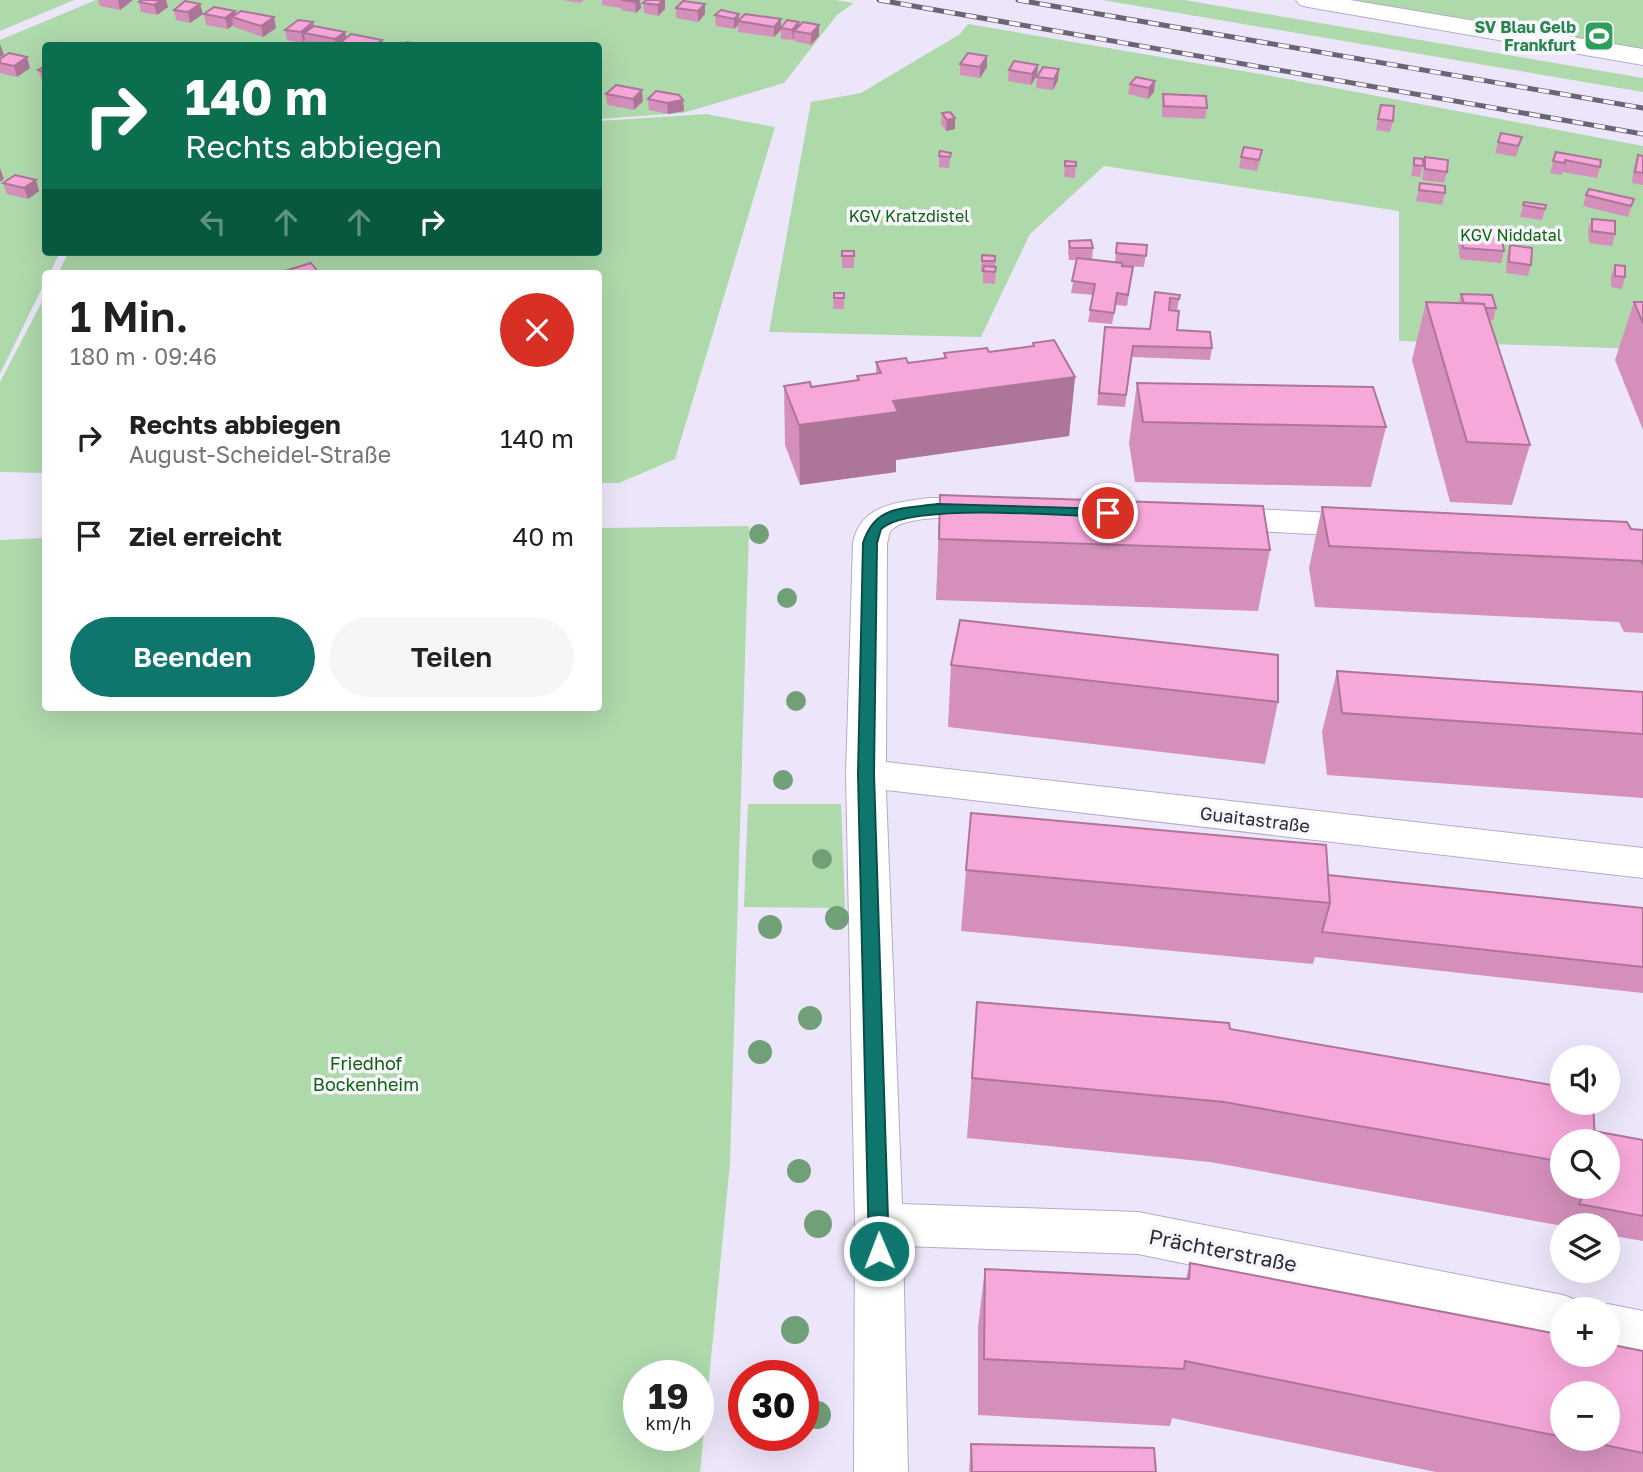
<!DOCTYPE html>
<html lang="de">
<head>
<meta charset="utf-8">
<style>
  :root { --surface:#fff; --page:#f6f6f6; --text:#202124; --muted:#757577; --accent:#0f766e }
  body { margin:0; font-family:"Golos Text",sans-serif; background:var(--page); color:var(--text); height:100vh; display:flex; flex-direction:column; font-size:26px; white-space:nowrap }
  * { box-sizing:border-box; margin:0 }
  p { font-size:23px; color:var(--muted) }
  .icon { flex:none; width:38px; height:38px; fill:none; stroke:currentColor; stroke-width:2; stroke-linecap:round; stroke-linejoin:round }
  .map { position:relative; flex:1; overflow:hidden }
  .drawer { position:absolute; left:42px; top:270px; width:560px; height:441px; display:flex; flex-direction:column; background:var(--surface); border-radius:7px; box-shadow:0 7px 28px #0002 }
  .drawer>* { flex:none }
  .guide { position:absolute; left:42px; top:42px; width:560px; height:214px; border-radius:7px; box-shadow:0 7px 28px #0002; background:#0b6e4f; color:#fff; overflow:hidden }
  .fabs { position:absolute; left:1550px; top:1045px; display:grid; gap:14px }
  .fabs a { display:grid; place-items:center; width:70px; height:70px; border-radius:50%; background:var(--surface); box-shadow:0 7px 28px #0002; font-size:35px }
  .speed { position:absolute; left:623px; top:1360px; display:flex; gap:14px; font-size:35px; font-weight:700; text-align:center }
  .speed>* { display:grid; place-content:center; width:91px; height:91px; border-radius:50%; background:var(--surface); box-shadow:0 7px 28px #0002; line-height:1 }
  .speed small { font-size:18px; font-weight:400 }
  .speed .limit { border:10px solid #d22; background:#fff; color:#111 }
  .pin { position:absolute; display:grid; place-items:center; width:60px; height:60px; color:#fff; margin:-30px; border:4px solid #fff; border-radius:50%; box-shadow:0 2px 7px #0007 }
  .me { position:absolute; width:77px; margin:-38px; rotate:359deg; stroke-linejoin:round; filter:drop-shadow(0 0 5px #0008) }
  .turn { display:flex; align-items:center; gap:24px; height:147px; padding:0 28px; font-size:32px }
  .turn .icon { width:91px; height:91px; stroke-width:2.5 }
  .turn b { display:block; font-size:49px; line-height:60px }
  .lanes { display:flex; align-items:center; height:66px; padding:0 28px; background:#0003; justify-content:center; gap:35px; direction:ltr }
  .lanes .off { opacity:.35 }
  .round { display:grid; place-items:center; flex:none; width:74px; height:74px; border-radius:37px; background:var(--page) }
  .overview { display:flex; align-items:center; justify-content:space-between; height:119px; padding:0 28px }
  h1 { font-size:42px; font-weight:600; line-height:52px }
  .button { display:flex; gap:14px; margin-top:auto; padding:14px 28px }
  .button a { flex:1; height:80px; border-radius:42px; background:var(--accent); color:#fff; font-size:28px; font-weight:600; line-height:80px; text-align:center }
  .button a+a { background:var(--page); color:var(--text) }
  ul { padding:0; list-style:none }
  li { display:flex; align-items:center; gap:21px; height:98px; padding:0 28px }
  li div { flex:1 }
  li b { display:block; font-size:26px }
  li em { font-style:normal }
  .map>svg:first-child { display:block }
  .green { fill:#aed9ab; fill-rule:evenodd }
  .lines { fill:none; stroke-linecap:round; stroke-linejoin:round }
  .street-casing { stroke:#b6aaca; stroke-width:2 }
  .street { fill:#fff; fill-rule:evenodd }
  .rail-casing { stroke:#6a6574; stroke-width:5 }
  .rail { stroke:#f8f5fc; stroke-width:3.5; stroke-dasharray:11; stroke-linecap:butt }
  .tree { fill:#709f78 }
  .wall { fill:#d490bb; fill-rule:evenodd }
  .shaded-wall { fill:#ad7699 }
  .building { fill:#f7a8da; stroke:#ad7699; stroke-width:2 }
  .route { fill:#0f766e; stroke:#0a4d48; stroke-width:2 }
  .labels { text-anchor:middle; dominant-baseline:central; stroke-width:7; stroke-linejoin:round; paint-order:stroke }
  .far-leisure-label { font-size:16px; font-weight:bold; fill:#27864d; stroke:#f8f5fc; text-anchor:end }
  .far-park-label { font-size:16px; fill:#0a650e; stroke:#f8f5fc }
  .street-label { font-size:18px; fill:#2e2a36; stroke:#f8f5fc }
  .park-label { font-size:18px; fill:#0a650e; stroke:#f8f5fc }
  .near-street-label { font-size:21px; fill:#2e2a36; stroke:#f8f5fc }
</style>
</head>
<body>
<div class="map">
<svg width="1643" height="1472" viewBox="0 0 1643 1472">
  <rect width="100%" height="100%" fill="#ede6fa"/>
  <!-- green -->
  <g class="green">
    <polygon points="0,0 74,0 0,31"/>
    <polygon points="96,0 835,0 854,3 837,15 784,83 683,113 599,119 598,46 46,46 46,252 60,252 50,273 46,273 45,282 0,374 0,40"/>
    <polygon points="1102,0 1184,0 1643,78 1643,92"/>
    <polygon points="1319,0 1643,0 1643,54"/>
    <polygon points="968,24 1266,75 1643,146 1643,349 1399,341 1399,211 1104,166 1030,234 981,337 769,332 811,102 861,93 960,34"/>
    <polygon points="706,114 775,127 675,459 619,483 599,483 598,273 58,273 69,252 598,252 599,121"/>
    <polygon points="45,296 45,473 0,472 0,382"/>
    <path d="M749,526L730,1163L700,1472H0V540L45,538L46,707H598L599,528ZM639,1376H698V1435H639Z"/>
    <polygon points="748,804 841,804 845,908 744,907"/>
  </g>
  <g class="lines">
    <!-- street casing -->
    <g class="street-casing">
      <g id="street">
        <polygon points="1296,0 1350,0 1643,49 1643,65 1308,7 1300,5"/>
        <path d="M930,498H993L1005,501L1010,508L1005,515L993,518C973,518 901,513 890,532C889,533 888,542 887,543L886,762L1643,848V878L886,790L902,1204L1138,1212L1563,1295L1581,1302L1584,1309H1563V1341L1138,1254L903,1246L908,1472H854L855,1224L846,774L853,543C860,505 897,502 930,498Z"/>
        <polygon points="1214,507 1371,515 1383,518 1388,526 1383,534 1371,537 1214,529 1202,525 1197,518 1202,511"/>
        <polygon points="1608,1304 1643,1311 1643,1357 1608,1350 1608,1309 1595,1309"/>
      </g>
    </g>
    <!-- street -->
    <use href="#street" class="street"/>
    <!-- rail casing -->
    <g class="rail-casing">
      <g id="rail">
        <polyline points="879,0 1643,134"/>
        <polyline points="1018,0 1643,108"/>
      </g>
    </g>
    <!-- rail -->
    <use href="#rail" class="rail"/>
  </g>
  <!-- trees -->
  <g class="tree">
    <circle cx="759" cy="534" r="10"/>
    <circle cx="787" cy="598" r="10"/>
    <circle cx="796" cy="701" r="10"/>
    <circle cx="783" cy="780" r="10"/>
    <circle cx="822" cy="859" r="10"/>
    <circle cx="837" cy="918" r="12"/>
    <circle cx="770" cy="927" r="12"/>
    <circle cx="810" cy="1018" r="12"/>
    <circle cx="760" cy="1052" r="12"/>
    <circle cx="799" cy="1171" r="12"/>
    <circle cx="818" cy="1224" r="14"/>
    <circle cx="795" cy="1330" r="14"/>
    <circle cx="817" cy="1415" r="14"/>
  </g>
  <!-- wall -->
  <g class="wall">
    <polygon points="98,0 133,0 120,10 100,6"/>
    <polygon points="141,0 166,0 168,7 157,15 141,12 139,2"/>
    <polygon points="563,0 584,0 580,3"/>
    <polygon points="602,0 640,0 641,8 636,13 621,10 621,8 602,5"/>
    <polygon points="646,0 665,0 665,9 658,16 644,13 643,3"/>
    <polygon points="683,1 705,14 698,22 676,18 676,8"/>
    <polygon points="174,10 203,14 190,23 176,20"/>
    <polygon points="235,11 236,14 276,28 263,37 234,27 233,25 228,29 206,25 204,14"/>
    <polygon points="739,14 739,20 781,19 781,28 799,22 799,26 819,36 811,45 794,41 794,38 793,40 781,39 781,30 774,37 738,32 738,25 734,29 716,26 715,15"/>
    <polygon points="314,26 345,32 346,37 383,46 314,46 306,44 305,41 303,43 287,40 285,30"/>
    <polygon points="987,56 987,67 980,78 960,75 960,64"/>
    <polygon points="0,63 30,68 17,77 0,73"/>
    <polygon points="46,65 46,82 42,81 38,70"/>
    <polygon points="1038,65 1037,75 1031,85 1008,81 1009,70"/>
    <polygon points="1037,77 1058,80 1053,90 1036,88"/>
    <polygon points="1155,81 1154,92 1148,99 1128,94 1130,84"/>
    <polygon points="606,94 643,101 634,110 607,105"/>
    <polygon points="1163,94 1207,108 1205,119 1162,117 1162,105"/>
    <polygon points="648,99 683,100 684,111 668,114 649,110"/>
    <polygon points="1381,105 1393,121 1390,132 1376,130"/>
    <polygon points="942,113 955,118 955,129 946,131 941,124"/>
    <polygon points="1522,137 1516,157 1495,153 1498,142"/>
    <polygon points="1262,150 1257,171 1239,168 1241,157"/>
    <polygon points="1556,152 1600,167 1597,178 1562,172 1562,175 1550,173"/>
    <polygon points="951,153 949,168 939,167 939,156"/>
    <polygon points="1638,155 1643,156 1643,185 1632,183 1634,167"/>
    <polygon points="1425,157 1447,172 1444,183 1422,180"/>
    <polygon points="1414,158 1423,166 1420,177 1411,176"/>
    <polygon points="1065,161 1076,162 1075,178 1064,177"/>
    <polygon points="3,183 39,191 28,199 7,194"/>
    <polygon points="1420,183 1445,193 1442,205 1416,201"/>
    <polygon points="1586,195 1634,199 1628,217 1583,206"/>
    <polygon points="1524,202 1546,205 1542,220 1520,217"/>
    <polygon points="1592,219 1615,234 1612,246 1589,243 1588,230"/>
    <polygon points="1489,228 1504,251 1501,263 1460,259 1458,242 1461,231 1488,233"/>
    <polygon points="1069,241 1093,248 1092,260 1115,262 1117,243 1147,245 1144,267 1122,266 1133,267 1127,306 1116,305 1112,324 1088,322 1093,295 1071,293 1077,260 1069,260 1068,252"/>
    <polygon points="1510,245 1531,265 1528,276 1506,273 1507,256"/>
    <rect x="842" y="251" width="12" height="17"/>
    <polygon points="982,255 995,256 995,267 996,267 995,284 983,283 983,272 981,272"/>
    <polygon points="1615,265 1625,277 1622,289 1611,287 1611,276"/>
    <polygon points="1155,292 1180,295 1177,310 1169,309 1177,330 1212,348 1210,360 1132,357 1125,407 1097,405 1105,327 1150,329"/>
    <polygon points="834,293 844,293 844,309 833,309"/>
    <polygon points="1461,294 1496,308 1493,320 1489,320 1530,445 1512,505 1450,502 1412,360 1426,302 1459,303"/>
    <polygon points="1634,302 1643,302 1643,430 1615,360"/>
    <polygon points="1033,343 1075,377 1069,436 896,460 896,472 800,485 785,445 784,386 811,387 857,380 857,376 876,373 876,362 908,363 944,359 944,353 989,352 1033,346"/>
    <polygon points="1137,383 1386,427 1371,487 1135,482 1129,443"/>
    <polygon points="940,495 1270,550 1258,611 936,600"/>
    <polygon points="1322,507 1643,530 1643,633 1624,632 1619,622 1315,607 1309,568"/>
    <polygon points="951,665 1278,702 1265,764 948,727"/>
    <polygon points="1337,671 1643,692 1643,798 1327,775 1322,732"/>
    <polygon points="966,870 1328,875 1643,908 1643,993 1315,957 1313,964 961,931"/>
    <path d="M977,1002L1230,1029L1594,1131L1643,1140V1241L1608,1235V1225H1563V1226L1210,1162L967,1138ZM1563,1141H1608V1186H1563Z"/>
    <path d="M1190,1263L1643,1351V1472H1436L1172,1418L1170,1426L978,1415V1327L985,1269L1186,1279ZM1563,1393L1608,1438H1563Z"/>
    <polygon points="971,1444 1156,1472 969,1472"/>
  </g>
  <!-- shaded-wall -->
  <g class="shaded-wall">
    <polygon points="118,0 133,0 120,10"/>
    <polygon points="161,0 166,0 168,7 157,15 154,5"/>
    <polygon points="637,0 640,0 641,8 636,13 635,2"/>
    <polygon points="663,0 665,0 665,9 658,16 658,5"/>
    <polygon points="200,4 203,14 190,23 188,12"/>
    <polygon points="705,4 705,14 698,22 698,11"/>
    <polygon points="235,11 237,18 232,17 233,25 228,29 225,18"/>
    <polygon points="739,14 738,25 734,29 734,19"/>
    <polygon points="274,17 276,28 263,37 261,26"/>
    <polygon points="781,19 781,30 774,37 774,27"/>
    <polygon points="313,22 315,33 304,33 305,41 303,43 301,32"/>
    <polygon points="799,22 799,32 794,31 794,38 793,40 792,30"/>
    <polygon points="819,25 819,36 811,45 811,34"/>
    <polygon points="345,32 347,42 341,42 342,46 336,46 335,39"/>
    <polygon points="382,40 383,46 375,46"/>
    <polygon points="0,44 4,55 0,57"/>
    <polygon points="987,56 987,67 980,78 980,67"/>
    <polygon points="27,57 30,68 17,77 14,66"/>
    <polygon points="1038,65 1037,75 1031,85 1032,74"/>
    <polygon points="1059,69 1058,80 1053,90 1054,79"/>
    <polygon points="1155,81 1154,92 1148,99 1149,88"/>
    <polygon points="642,90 643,101 634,110 633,99"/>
    <polygon points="683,100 684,111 668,114 667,103"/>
    <polygon points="955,118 955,129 946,131 947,120"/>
    <polygon points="0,168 4,179 0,182"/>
    <polygon points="36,180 39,191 28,199 24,188"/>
    <polygon points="1075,377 1069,436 896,460 896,472 800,485 799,425 893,401"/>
  </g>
  <!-- building -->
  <g class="building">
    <polygon points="141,0 161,0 154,5 139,2"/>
    <polygon points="621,0 637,0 635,2"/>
    <polygon points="646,0 663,0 658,5 643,3"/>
    <polygon points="185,1 200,4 188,12 174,10"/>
    <polygon points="683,1 705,4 698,11 676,8"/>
    <polygon points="214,7 235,11 225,18 204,14"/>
    <polygon points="721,10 739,14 734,19 715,15"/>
    <polygon points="241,11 274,17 261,26 232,17"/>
    <polygon points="745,14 781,19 774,27 738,21"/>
    <polygon points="298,20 313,22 301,32 285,30"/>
    <polygon points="787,20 799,22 792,30 781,28"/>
    <polygon points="803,22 819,25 811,34 794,31"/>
    <polygon points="314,26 345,32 335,39 304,33"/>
    <polygon points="351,34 382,40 375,46 361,46 341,42"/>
    <polygon points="407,42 423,46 403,46"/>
    <polygon points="9,53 27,57 14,66 0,63 0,59"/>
    <polygon points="968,53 987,56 980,67 960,64"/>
    <polygon points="1014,61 1038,65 1032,74 1009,70"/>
    <polygon points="46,65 46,72 38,70"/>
    <polygon points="1043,67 1059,69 1054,79 1037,77"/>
    <polygon points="1136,77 1155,81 1149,88 1130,84"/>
    <polygon points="616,85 642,90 633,99 606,94"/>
    <polygon points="656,91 679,95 683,100 667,103 648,99"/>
    <polygon points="1163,94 1206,96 1207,108 1164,106"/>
    <polygon points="1381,105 1394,106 1393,121 1378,119"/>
    <polygon points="950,112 955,118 947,120 942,113"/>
    <polygon points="1501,133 1522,137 1518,146 1498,142"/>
    <polygon points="1244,147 1262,150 1259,160 1241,157"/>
    <polygon points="940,151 951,153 950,157 939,156"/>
    <polygon points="1556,152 1601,160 1600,167 1565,160 1565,163 1553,161"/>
    <polygon points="1638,155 1643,156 1643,173 1635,172"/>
    <polygon points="1425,157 1448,160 1447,172 1425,169"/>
    <polygon points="1414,158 1423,159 1423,166 1414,165"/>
    <polygon points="1065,161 1076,162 1076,166 1065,166"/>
    <polygon points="15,175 36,180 24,188 3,183"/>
    <polygon points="1420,183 1445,186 1445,193 1419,190"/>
    <polygon points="1589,189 1634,199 1631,206 1586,195"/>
    <polygon points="1524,202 1546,205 1545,209 1523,205"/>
    <polygon points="1592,219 1615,221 1615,234 1592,231"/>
    <polygon points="1489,228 1500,228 1504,251 1463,248 1461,231 1490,233"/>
    <polygon points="1091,240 1093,248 1070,248 1069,241"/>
    <polygon points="1117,243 1147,245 1146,256 1116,253"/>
    <polygon points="1510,245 1532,248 1531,265 1509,262"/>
    <rect x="842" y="251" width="12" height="5"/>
    <polygon points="982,255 995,256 995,261 982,261"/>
    <polygon points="1077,258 1122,263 1122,266 1133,267 1128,295 1117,293 1114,313 1090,310 1095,284 1072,281"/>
    <polygon points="311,263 319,273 291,273 288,270"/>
    <polygon points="1615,265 1625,266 1625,277 1615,276"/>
    <polygon points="984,266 996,267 995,272 983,271"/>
    <polygon points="1155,292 1180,295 1179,299 1170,298 1169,310 1179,311 1177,330 1210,332 1212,348 1133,346 1126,395 1099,393 1105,327 1150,329"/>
    <rect x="834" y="293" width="10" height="5"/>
    <polygon points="1461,294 1492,295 1496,308 1485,308 1484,304 1464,303"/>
    <polygon points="1426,302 1484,304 1530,445 1467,442"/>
    <polygon points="1634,302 1643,302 1643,323"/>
    <polygon points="1054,340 1075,377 893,401 898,412 799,425 784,386 810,382 811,387 859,380 857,376 881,373 876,362 906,358 908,363 946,358 944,353 987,348 989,352 1034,346 1033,343"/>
    <polygon points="1137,383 1373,387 1386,427 1143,422"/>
    <polygon points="940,495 1263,506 1270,550 939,539"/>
    <polygon points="1322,507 1627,522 1631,529 1643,530 1643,565 1641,561 1329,546"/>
    <polygon points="960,620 1278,655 1278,702 951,665"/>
    <polygon points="1337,671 1643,692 1643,734 1342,713"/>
    <polygon points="971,813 1326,845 1330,903 966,870"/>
    <polygon points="1328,875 1643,908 1643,967 1322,932 1330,903"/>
    <polygon points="977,1002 1229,1023 1230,1029 1563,1087 1563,1102 1593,1102 1595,1141 1563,1141 1563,1162 1224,1102 972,1078"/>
    <polygon points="1594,1131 1643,1140 1643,1216 1579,1204 1588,1186 1608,1186 1608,1141 1595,1141"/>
    <polygon points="1190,1263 1563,1335 1563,1354 1608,1354 1608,1344 1643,1351 1643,1453 1571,1438 1608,1438 1608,1393 1563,1393 1563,1437 1185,1361 1184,1369 984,1359 985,1269 1189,1279"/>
    <polygon points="971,1444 1154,1448 1156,1472 972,1472"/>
  </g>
  <!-- route -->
  <path class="route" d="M937,504L1108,509L1115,513L1108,517C1065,516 909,502 881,529L877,543L874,774L889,1251L886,1258L879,1260L872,1258L869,1251L858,774L863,543C875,505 902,509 937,504Z"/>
  <!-- icons -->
  <defs>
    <g id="stadium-square" transform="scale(1.575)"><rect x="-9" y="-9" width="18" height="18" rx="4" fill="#2e9e5b" stroke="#f8f5fc"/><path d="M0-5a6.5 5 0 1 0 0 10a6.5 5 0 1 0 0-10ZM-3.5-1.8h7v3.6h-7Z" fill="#fff"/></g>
  </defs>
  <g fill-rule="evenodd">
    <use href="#stadium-square" x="1599" y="36"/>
  </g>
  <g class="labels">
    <!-- far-leisure labels -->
    <g class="far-leisure-label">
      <text x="1576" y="27">SV Blau Gelb<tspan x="1576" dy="18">Frankfurt</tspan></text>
    </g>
    <!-- far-park labels -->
    <g class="far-park-label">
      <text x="909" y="216">KGV Kratzdistel</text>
      <text x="1511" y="235">KGV Niddatal</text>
    </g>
    <!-- street labels -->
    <g class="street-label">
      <text transform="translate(1255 819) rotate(7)">Guaitastraße</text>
    </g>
    <!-- park labels -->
    <g class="park-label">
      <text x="366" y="1063">Friedhof<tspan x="366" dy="21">Bockenheim</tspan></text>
    </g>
    <!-- near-street labels -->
    <g class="near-street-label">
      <text transform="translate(1223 1250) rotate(11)">Prächterstraße</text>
    </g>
  </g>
</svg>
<div class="fabs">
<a><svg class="icon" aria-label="sound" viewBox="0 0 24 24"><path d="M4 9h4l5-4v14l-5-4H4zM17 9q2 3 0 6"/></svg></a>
<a><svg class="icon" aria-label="search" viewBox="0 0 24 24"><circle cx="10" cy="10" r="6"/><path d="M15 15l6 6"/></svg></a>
<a><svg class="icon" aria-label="layers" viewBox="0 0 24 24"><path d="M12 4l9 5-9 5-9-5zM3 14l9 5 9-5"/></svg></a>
<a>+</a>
<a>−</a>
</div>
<div class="speed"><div>19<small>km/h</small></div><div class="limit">30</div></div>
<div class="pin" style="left:1108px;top:513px;background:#d93025"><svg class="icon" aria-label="arrive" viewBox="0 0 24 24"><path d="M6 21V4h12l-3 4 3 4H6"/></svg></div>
<svg class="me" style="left:879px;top:1251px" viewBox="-20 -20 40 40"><circle r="17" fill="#0f766e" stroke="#fff" stroke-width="3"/><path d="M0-11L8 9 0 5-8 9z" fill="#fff"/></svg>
<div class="guide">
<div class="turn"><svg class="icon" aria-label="right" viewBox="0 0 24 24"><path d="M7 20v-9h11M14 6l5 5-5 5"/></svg><div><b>140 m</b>Rechts abbiegen</div></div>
<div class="lanes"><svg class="icon off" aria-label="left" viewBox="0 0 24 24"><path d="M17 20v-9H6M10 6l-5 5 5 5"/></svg><svg class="icon off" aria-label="ahead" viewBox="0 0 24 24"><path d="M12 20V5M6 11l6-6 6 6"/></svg><svg class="icon off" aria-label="ahead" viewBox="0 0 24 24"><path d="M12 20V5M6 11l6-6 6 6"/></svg><svg class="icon" aria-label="right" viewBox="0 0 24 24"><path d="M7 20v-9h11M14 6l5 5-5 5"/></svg></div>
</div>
<section class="drawer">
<div class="overview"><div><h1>1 Min.</h1><p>180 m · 09:46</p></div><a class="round" style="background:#d93025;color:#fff"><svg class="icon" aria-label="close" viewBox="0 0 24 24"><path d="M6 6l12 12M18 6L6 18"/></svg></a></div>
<ul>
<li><svg class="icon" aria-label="right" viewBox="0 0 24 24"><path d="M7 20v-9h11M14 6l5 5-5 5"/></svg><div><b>Rechts abbiegen</b><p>August-Scheidel-Straße</p></div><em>140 m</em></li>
<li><svg class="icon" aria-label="arrive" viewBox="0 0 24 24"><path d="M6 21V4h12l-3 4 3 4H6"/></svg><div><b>Ziel erreicht</b></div><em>40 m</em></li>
</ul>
<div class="button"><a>Beenden</a><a>Teilen</a></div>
</section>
</div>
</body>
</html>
